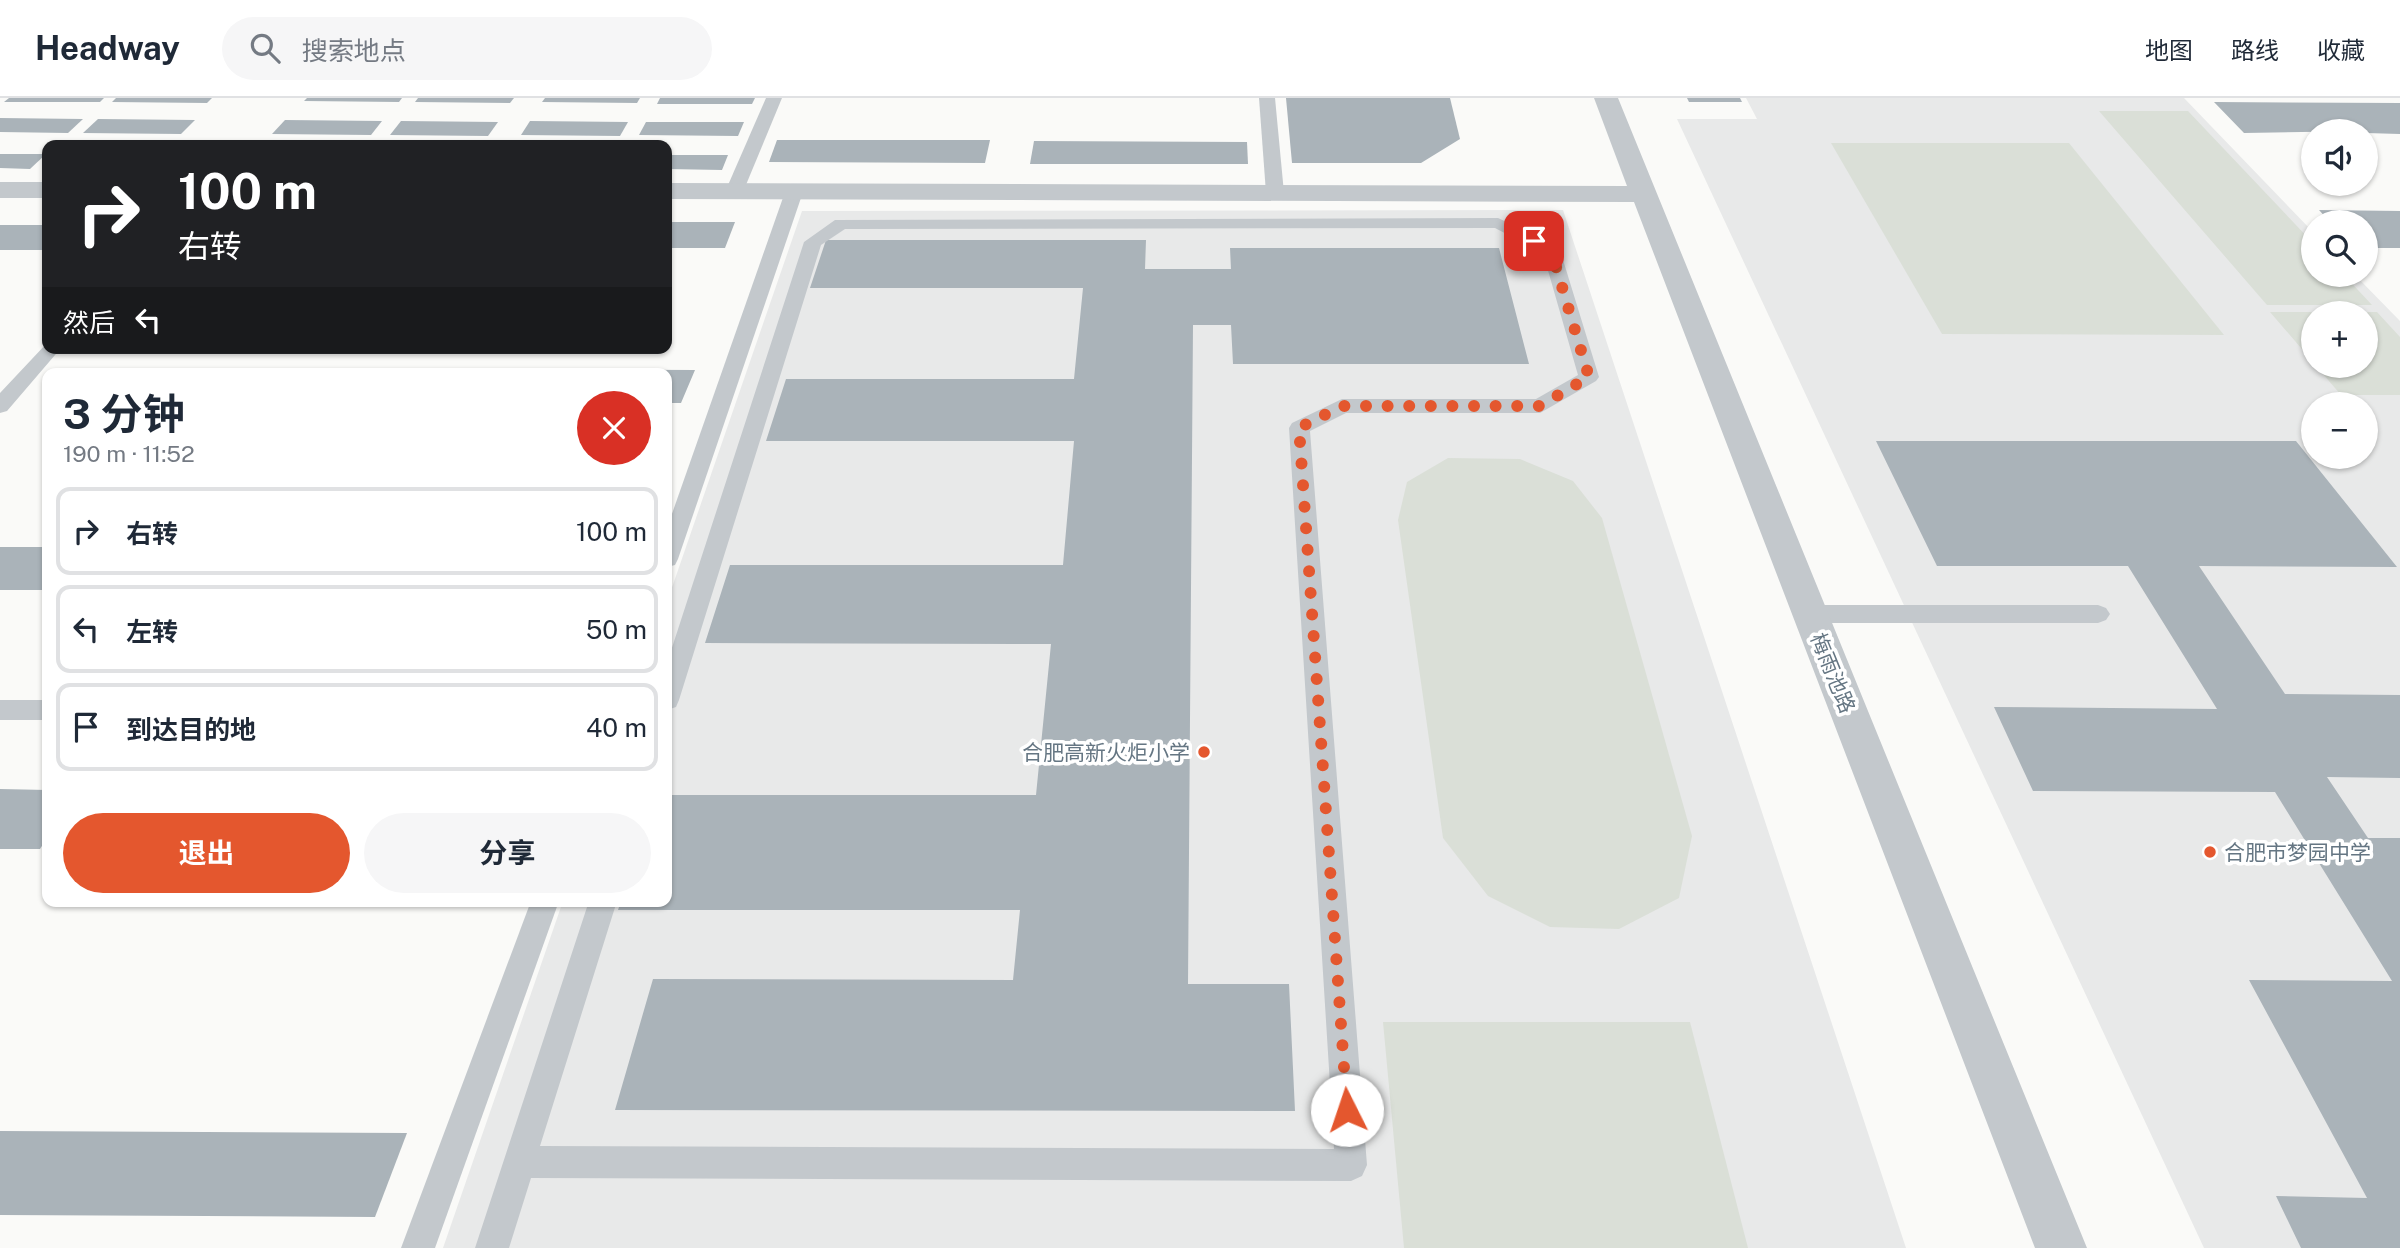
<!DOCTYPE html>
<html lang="zh">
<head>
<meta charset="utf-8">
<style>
  :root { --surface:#fff; --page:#f6f6f7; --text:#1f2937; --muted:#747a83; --line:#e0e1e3; --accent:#e4572e }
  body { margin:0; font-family:"Public Sans","Noto Sans SC",sans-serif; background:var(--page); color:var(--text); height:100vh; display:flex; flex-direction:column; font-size:26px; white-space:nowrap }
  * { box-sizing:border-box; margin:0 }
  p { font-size:23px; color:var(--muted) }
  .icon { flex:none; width:38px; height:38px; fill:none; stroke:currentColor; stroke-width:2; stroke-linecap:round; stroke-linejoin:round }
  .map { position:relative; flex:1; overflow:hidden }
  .panel { position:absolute; left:42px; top:270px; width:630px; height:539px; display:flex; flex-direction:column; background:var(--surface); border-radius:14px; box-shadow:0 2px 5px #0004 }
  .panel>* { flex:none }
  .banner { position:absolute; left:42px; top:42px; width:630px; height:214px; border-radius:14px; box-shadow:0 2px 5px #0004; background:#202124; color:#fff; overflow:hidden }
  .tools { position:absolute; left:2301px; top:21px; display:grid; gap:14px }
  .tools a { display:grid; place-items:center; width:77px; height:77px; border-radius:50%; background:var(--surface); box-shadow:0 2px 5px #0004; font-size:35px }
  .pin { position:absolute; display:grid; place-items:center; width:60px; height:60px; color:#fff; margin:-30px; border-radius:14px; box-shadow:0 4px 10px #0006 }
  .me { position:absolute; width:77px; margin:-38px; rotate:356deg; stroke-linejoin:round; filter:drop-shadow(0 0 5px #0008) }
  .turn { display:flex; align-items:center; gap:24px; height:147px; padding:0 21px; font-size:32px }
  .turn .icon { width:91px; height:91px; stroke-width:2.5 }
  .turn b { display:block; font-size:49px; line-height:60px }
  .then { display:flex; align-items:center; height:66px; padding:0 21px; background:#0003; gap:14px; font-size:26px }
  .round { display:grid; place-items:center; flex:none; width:74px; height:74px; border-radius:37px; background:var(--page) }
  .summary { display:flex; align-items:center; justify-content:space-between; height:119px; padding:0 21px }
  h1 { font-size:42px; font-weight:700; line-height:52px }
  .button { display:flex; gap:14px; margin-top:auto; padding:14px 21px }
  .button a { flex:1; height:80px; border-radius:42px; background:var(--accent); color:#fff; font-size:28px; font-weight:700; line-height:80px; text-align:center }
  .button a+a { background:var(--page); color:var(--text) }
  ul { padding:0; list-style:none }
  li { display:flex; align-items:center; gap:21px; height:88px; margin:0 14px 10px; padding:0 7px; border:4px solid var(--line); border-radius:14px }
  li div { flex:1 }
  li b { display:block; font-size:26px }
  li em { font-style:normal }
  header { display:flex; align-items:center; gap:42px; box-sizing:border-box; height:98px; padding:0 35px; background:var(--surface); border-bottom:2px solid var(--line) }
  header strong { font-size:33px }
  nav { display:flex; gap:38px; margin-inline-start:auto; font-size:24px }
  .search { width:490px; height:63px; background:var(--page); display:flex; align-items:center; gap:18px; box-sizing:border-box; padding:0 24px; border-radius:38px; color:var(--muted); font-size:26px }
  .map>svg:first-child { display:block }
  .built { fill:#e8e9e9; fill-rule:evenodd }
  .green { fill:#dadfd7 }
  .building { fill:#aab3b9 }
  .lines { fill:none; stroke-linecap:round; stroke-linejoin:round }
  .lane { fill:#c3c8cc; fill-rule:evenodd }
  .street { fill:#c3c8cc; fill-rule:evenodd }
  .route { stroke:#e4572e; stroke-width:12; stroke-dasharray:0 21.6 }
  .poi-dot { fill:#e4572e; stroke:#fff; stroke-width:2.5 }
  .labels { text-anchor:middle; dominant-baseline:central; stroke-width:7; stroke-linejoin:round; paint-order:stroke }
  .street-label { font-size:21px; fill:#657683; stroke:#fff }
  .poi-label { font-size:21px; fill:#657683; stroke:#fff; text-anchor:end }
</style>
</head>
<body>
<header>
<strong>Headway</strong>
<div class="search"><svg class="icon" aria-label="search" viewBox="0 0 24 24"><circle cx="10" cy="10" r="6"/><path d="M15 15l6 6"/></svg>搜索地点</div>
<nav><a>地图</a><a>路线</a><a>收藏</a></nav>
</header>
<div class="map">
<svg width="2400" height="1150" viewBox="0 0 2400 1150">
  <rect width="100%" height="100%" fill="#fafaf8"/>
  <!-- built -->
  <g class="built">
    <path d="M1746,0H2184L2313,134L2314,177H2355L2400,223V1150H2204L1677,21H1757ZM2314,215H2366V268H2314ZM2314,306H2366V359H2314Z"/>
    <polygon points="1563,112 1906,1150 443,1150 563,803 667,803 667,504 802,113"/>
  </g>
  <!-- green -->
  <g class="green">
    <polygon points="2099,13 2188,13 2313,145 2314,177 2344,177 2372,207 2267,207"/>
    <polygon points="1831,45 2069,45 2224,237 1942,236"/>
    <polygon points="2270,214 2377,214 2400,239 2400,297 2341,297 2316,268 2366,268 2366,215 2314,215 2313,264"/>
    <polygon points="1448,360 1520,361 1573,383 1602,420 1692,738 1679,800 1619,831 1550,829 1488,798 1443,740 1398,422 1407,384"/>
    <polygon points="1383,924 1690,924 1748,1150 1404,1150"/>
  </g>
  <!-- building -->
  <g class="building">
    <polygon points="9,0 104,0 100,4 4,4"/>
    <polygon points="116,0 212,0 207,5 112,4"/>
    <polygon points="307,0 402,0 399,4 304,3"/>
    <polygon points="418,0 514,0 510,5 415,4"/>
    <polygon points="545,0 640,0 637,5 542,4"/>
    <polygon points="660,0 755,0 752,6 657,6"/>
    <polygon points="1286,0 1450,0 1460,41 1421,65 1292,65"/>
    <polygon points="1687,0 1740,0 1742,4 1689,4"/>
    <polygon points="2214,4 2400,5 2400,36 2366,35 2366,33 2244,35"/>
    <polygon points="0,20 83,21 68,35 0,34"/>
    <polygon points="98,21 195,22 181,36 83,35"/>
    <polygon points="285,22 382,23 371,37 272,36"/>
    <polygon points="401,23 498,24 488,38 390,37"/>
    <polygon points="530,23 628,24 620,38 521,37"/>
    <polygon points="646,24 744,24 738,38 639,37"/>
    <polygon points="777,42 990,42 985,65 769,64"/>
    <polygon points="1034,43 1247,44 1248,66 1030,66"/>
    <polygon points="0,56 46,56 30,71 0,70"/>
    <polygon points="667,57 728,57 722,72 667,71"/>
    <polygon points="2319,112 2400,113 2400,150 2366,150 2366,124 2330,124"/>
    <polygon points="667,124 735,124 725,150 667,150"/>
    <rect x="0" y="127" width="47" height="25"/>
    <polygon points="826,142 1146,142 1145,171 1231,171 1230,150 1499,150 1529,266 1233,266 1231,227 1193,227 1188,886 1289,886 1295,1013 615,1012 653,881 1013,882 1020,812 618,812 621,803 667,803 667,697 1036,697 1051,546 705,545 730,467 1063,467 1074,343 766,343 786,281 1074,281 1083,190 810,190"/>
    <polygon points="99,270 356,271 354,275 95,275"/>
    <polygon points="437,271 695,272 681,305 667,305 667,275 435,275"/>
    <polygon points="1876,343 2296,343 2397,469 2199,468 2285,596 2400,597 2400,680 2327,679 2368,740 2400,740 2400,1150 2301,1150 2276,1098 2367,1100 2249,882 2392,883 2275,694 2033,693 1994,609 2217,611 2128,468 1937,468"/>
    <rect x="0" y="449" width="47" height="43"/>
    <polygon points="0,691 47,692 47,740 40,751 0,751"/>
    <polygon points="0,1033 407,1035 375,1119 0,1117"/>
  </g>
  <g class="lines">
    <!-- lane -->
    <g class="lane">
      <polygon points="766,0 782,0 743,94 734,99 728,98 725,94"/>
      <polygon points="1259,0 1275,0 1284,95 1275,100 1266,95"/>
      <polygon points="794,89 803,94 678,461 675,467 667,469 667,430 785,94"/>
      <polygon points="1498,120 1557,148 1560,152 1599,279 1596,283 1540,315 1346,315 1310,333 1367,1067 1362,1078 1351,1083 531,1080 509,1150 475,1150 589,803 617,803 540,1048 1334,1051 1289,330 1292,325 1342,301 1536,301 1578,277 1543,155 1495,130 845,131 821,147 679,602 676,609 667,612 667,565 804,144 835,122"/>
      <polygon points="47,245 47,250 61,250 7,313 0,315 0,295"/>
      <polygon points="1810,507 2098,507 2106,510 2110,516 2106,522 2098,525 1810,525 1802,522 1798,516 1802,510"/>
      <rect x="0" y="602" width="47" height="20"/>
      <polygon points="531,803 559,803 435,1150 401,1150"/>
    </g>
    <!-- street -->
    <g class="street">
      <polygon points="1594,0 1618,0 2087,1150 2035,1150 1634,104 667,101 667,85 1627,88"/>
      <rect x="0" y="84" width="47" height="16"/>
    </g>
  </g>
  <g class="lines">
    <!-- route -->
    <polyline class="route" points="1347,1012 1299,330 1342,308 1540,308 1589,279 1551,152 1534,143"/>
  </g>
  <!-- markers -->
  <g class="poi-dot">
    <circle cx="1204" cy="654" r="7"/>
    <circle cx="2210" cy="754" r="7"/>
  </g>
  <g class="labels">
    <!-- street labels -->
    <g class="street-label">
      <text transform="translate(1833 575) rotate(68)">梅雨池路</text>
    </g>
    <!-- poi labels -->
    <g class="poi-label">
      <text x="1190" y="654">合肥高新火炬小学</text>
      <text x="2224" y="754" text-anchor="start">合肥市梦园中学</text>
    </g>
  </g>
</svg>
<div class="tools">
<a><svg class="icon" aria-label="sound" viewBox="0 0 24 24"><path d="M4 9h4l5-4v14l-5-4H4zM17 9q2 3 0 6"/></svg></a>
<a><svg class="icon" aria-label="search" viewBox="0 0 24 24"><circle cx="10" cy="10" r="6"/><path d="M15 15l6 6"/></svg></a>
<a>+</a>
<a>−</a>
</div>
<div class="pin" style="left:1534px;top:143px;background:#d93025"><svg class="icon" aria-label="arrive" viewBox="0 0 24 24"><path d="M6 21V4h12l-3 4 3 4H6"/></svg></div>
<svg class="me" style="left:1347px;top:1012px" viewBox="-20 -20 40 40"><circle r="19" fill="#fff"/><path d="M0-13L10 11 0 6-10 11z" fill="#e4572e"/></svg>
<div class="banner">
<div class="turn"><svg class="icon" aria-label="right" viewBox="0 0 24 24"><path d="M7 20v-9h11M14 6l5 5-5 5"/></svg><div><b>100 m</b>右转</div></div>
<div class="then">然后<svg class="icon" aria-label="left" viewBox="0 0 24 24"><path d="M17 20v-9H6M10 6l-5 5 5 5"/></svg></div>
</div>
<section class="panel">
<div class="summary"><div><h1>3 分钟</h1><p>190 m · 11:52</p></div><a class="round" style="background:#d93025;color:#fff"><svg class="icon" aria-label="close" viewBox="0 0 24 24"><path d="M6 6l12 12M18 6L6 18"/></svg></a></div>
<ul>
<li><svg class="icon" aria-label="right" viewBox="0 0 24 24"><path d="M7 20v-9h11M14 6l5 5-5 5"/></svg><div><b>右转</b></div><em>100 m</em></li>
<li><svg class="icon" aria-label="left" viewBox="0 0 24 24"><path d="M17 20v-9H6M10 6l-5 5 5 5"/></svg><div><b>左转</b></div><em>50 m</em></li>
<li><svg class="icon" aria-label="arrive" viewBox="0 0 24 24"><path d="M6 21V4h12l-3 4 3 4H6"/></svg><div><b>到达目的地</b></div><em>40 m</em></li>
</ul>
<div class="button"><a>退出</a><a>分享</a></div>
</section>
</div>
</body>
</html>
